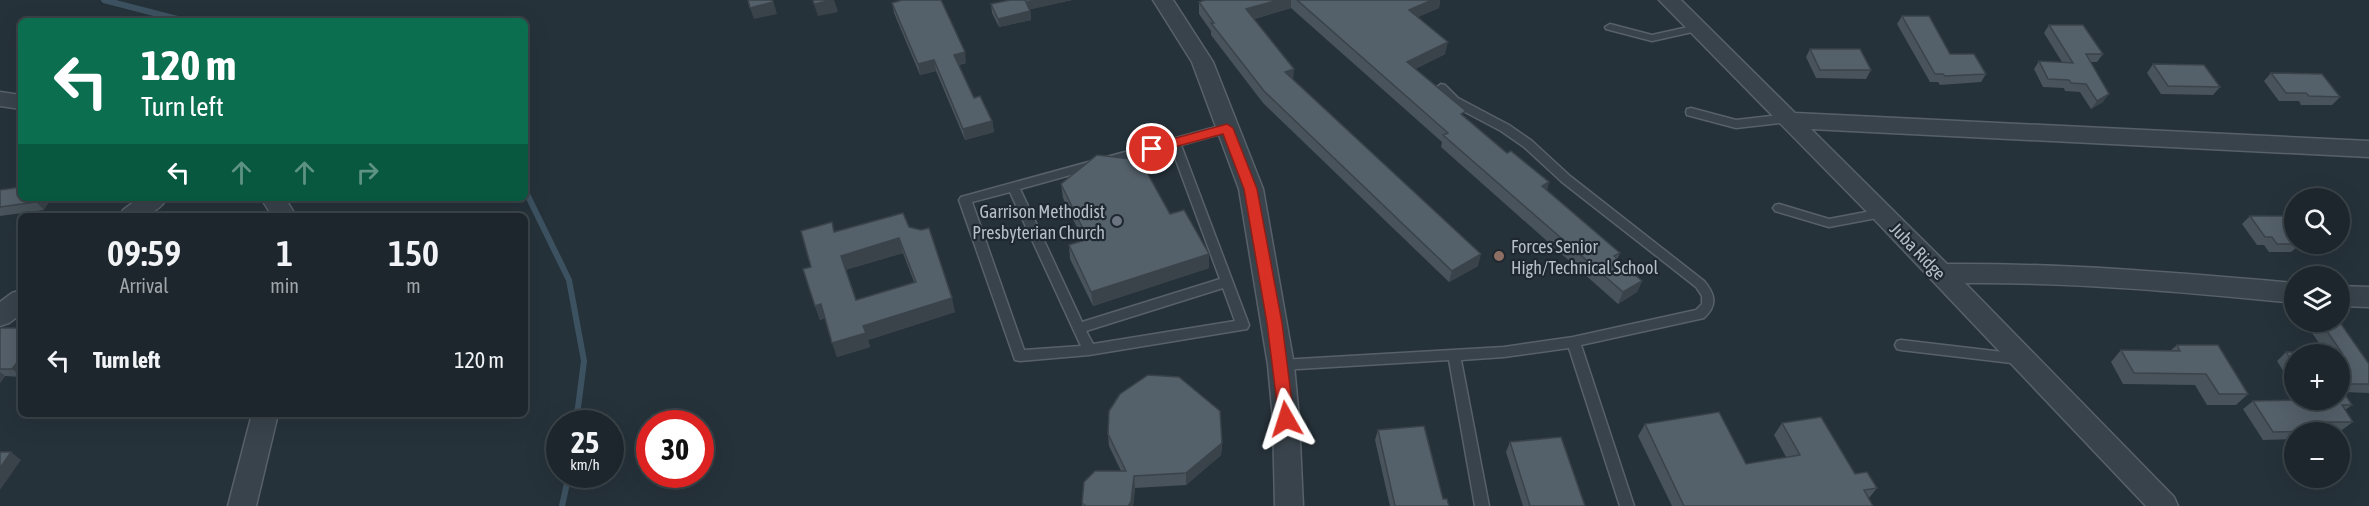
<!DOCTYPE html>
<html lang="en">
<head>
<meta charset="utf-8">
<style>
  :root { --surface:#1c262c; --page:#252e34; --text:#f1f3f6; --muted:#a0a5a9; --line:#3a4348 }
  body { margin:0; font-family:"Asap Condensed",sans-serif; background:var(--page); color:var(--text); height:100vh; display:flex; flex-direction:column; font-size:22px; white-space:nowrap }
  * { box-sizing:border-box; margin:0 }
  p { font-size:20px; color:var(--muted) }
  .icon { flex:none; width:33px; height:33px; fill:none; stroke:currentColor; stroke-width:2; stroke-linecap:round; stroke-linejoin:round }
  .map { position:relative; flex:1; overflow:hidden }
  .panel { position:absolute; left:18px; top:213px; width:510px; height:204px; display:flex; flex-direction:column; background:var(--surface); border-radius:9px; box-shadow:0 6px 24px #0002,0 0 0 2px var(--line) }
  .panel>* { flex:none }
  .hud { position:absolute; left:18px; top:18px; width:510px; height:183px; border-radius:9px; box-shadow:0 6px 24px #0002,0 0 0 2px var(--line); background:#0b6e4f; color:#fff; overflow:hidden }
  .tools { position:absolute; left:2284px; top:188px; display:grid; gap:12px }
  .tools a { display:grid; place-items:center; width:66px; height:66px; border-radius:50%; background:var(--surface); box-shadow:0 6px 24px #0002,0 0 0 2px var(--line); font-size:30px }
  .speed { position:absolute; left:546px; top:410px; display:flex; gap:12px; font-size:30px; font-weight:700; text-align:center }
  .speed>* { display:grid; place-content:center; width:78px; height:78px; border-radius:50%; background:var(--surface); box-shadow:0 6px 24px #0002,0 0 0 2px var(--line); line-height:1 }
  .speed small { font-size:15px; font-weight:400 }
  .speed .limit { border:9px solid #d22; background:#fff; color:#111 }
  .pin { position:absolute; display:grid; place-items:center; width:51px; height:51px; color:#fff; margin:-26px; border:3px solid #fff; border-radius:50%; box-shadow:0 2px 6px #0007 }
  .me { position:absolute; width:66px; margin:-33px; rotate:354deg; stroke-linejoin:round; filter:drop-shadow(0 0 4px #0008) }
  .turn { display:flex; align-items:center; gap:21px; height:126px; padding:0 24px; font-size:27px }
  .turn .icon { width:78px; height:78px; stroke-width:2.5 }
  .turn b { display:block; font-size:42px; line-height:51px }
  .lanes { display:flex; align-items:center; height:57px; padding:0 24px; background:#0003; justify-content:center; gap:30px; direction:ltr }
  .lanes .off { opacity:.35 }
  .eta { display:flex; justify-content:space-evenly; align-items:center; height:102px; text-align:center }
  .eta b { font-size:36px; font-weight:600; line-height:42px }
  ul { padding:0; list-style:none }
  li { display:flex; align-items:center; gap:18px; height:90px; padding:0 24px }
  li div { flex:1 }
  li b { display:block; font-size:22px }
  li em { font-style:normal }
  .map>svg:first-child { display:block }
  .lines { fill:none; stroke-linecap:round; stroke-linejoin:round }
  .stream { stroke:#3d5261; stroke-width:6 }
  .service-casing { stroke:#586169; stroke-width:3 }
  .minor-casing { stroke:#586169; stroke-width:3 }
  .service { fill:#39434b; fill-rule:evenodd }
  .minor { fill:#39434b; fill-rule:evenodd }
  .wall { fill:#48535b; fill-rule:evenodd }
  .shaded-wall { fill:#3b434a }
  .building { fill:#54606a; stroke:#3b434a; stroke-width:1.5; fill-rule:evenodd }
  .route { fill:#d93025; stroke:#8d1f18; stroke-width:1.5 }
  .worship-dot { fill:#6b7280; stroke:#1f2830; stroke-width:2 }
  .education-dot { fill:#8d6e63; stroke:#1f2830; stroke-width:2 }
  .labels { text-anchor:middle; dominant-baseline:central; stroke-width:4.5; stroke-linejoin:round; paint-order:stroke }
  .poi-label { font-size:18px; fill:#b5bec6; stroke:#1f2830; text-anchor:end }
  .street-label { font-size:18px; fill:#b5bec6; stroke:#1f2830 }
</style>
</head>
<body>
<div class="map">
<svg width="2369" height="506" viewBox="0 0 2369 506">
  <rect width="100%" height="100%" fill="#26323a"/>
  <g class="lines">
    <!-- stream -->
    <g class="stream">
      <polyline points="104,0 185,21"/>
      <polyline points="525,190 569,280 584,361 576,423"/>
      <polyline points="562,506 569,474"/>
    </g>
    <!-- service casing -->
    <g class="service-casing">
      <g id="service">
        <polygon points="1610,24 1652,35 1697,25 1702,28 1697,31 1652,41 1606,29 1605,27"/>
        <path d="M1441,84L1445,85L1458,98L1509,125L1532,141L1570,176L1704,281C1715,294 1718,305 1704,318L1581,345L1634,506H1620L1569,348L1504,357L1461,360L1489,506H1475L1449,360L1281,370L1276,369L1275,365L1276,361L1281,360L1504,347L1573,337L1696,310L1702,304V296L1696,287L1562,182L1524,147L1501,131L1450,104L1436,88Z"/>
        <polygon points="1691,108 1736,120 1788,114 1793,118 1788,122 1736,128 1687,115 1686,112 1687,109"/>
        <path d="M1227,124L1231,125L1233,128L1231,131L1181,145L1249,325L1247,329L1089,355L1020,361L1015,360L959,200L961,197ZM1171,147L1220,279L1082,322L1020,189ZM1010,192L1081,346L1024,350L972,202ZM1223,288L1235,321L1093,344L1086,331Z"/>
        <polygon points="1779,204 1829,219 1882,209 1888,213 1882,217 1829,227 1775,211 1773,208 1775,205"/>
        <polygon points="1901,340 2020,354 2025,355 2026,359 2025,363 2020,364 1901,350 1897,349 1895,345 1897,341"/>
      </g>
    </g>
    <!-- minor casing -->
    <g class="minor-casing">
      <g id="minor">
        <polygon points="1153,0 1173,0 1213,62 1263,189 1294,365 1299,419 1303,506 1275,506 1273,419 1268,365 1239,189 1192,62"/>
        <path d="M1659,0H1681L1795,113L2369,141V157L1811,129L1947,264C2064,263 2179,273 2295,283V303C2185,292 2076,282 1965,283L2174,497L2178,506H2146L1874,219Z"/>
        <polygon points="0,92 21,95 21,109 0,106"/>
        <path d="M139,198H167C156,217 139,216 119,216L123,210Z"/>
        <polygon points="261,198 285,198 296,216 272,216"/>
        <polygon points="2340,286 2369,287 2369,307 2340,306"/>
        <polygon points="21,290 21,314 9,323 0,326 0,302 12,293"/>
        <polygon points="252,414 278,414 256,506 228,506"/>
      </g>
    </g>
    <!-- service -->
    <use href="#service" class="service"/>
    <!-- minor -->
    <use href="#minor" class="minor"/>
  </g>
  <!-- wall -->
  <g class="wall">
    <polygon points="899,0 941,0 966,63 959,65 974,98 992,121 994,132 965,140 936,71 920,75 894,13 892,3 899,1"/>
    <polygon points="1010,0 1072,0 1030,9 1031,20 999,27 992,13 991,4"/>
    <polygon points="1205,0 1440,0 1439,8 1417,17 1445,54 1415,69 1465,117 1507,153 1549,182 1547,190 1620,253 1617,259 1642,281 1637,292 1618,304 1441,147 1442,142 1291,8 1254,19 1293,80 1478,266 1449,282 1263,103 1211,35 1211,31 1199,14 1199,2"/>
    <polygon points="1902,16 1950,54 1986,74 1981,82 1940,85 1938,82 1930,82 1897,24"/>
    <polygon points="2049,25 2103,54 2097,62 2090,62 2103,102 2091,109 2080,92 2065,91 2064,88 2043,87 2034,69 2039,61 2062,62 2044,33"/>
    <polygon points="1810,49 1871,70 1866,79 1816,78 1806,57"/>
    <polygon points="2153,64 2220,87 2213,95 2161,94 2147,73"/>
    <polygon points="2271,73 2340,97 2332,105 2301,105 2299,101 2279,101 2264,81"/>
    <polygon points="1061,184 1170,214 1209,254 1209,268 1093,306 1070,259 1069,245 1083,240 1063,198"/>
    <polygon points="0,190 21,198 51,198 44,210 0,216"/>
    <polygon points="2250,216 2295,243 2320,243 2314,248 2296,248 2291,252 2269,252 2264,245 2257,245 2242,224"/>
    <path d="M909,227L955,312L868,340L870,347L837,357L825,318L820,320L815,306L811,267L835,232ZM903,253L914,282L856,300L845,270Z"/>
    <polygon points="2322,324 2369,364 2369,393 2343,392 2352,405 2345,410 2353,422 2342,430 2325,430 2323,432 2295,432 2295,439 2263,440 2243,409 2253,401 2340,399 2340,354 2295,354 2295,390 2277,361 2286,352 2326,353 2312,333"/>
    <polygon points="21,328 21,377 5,376 0,383 0,329"/>
    <polygon points="2177,345 2248,394 2236,405 2207,405 2195,385 2123,384 2111,362 2121,350 2170,351"/>
    <polygon points="1782,423 1877,488 1869,498 1873,506 1672,506 1638,436 1645,424 1746,464 1786,457 1774,435"/>
    <polygon points="1378,430 1443,499 1449,506 1390,506 1375,440"/>
    <polygon points="1108,434 1222,443 1221,455 1186,485 1135,488 1133,506 1082,506 1082,503 1121,471 1109,446"/>
    <polygon points="1510,442 1585,506 1523,506 1506,452"/>
  </g>
  <!-- shaded-wall -->
  <g class="shaded-wall">
    <polygon points="773,0 777,14 754,19 750,8"/>
    <polygon points="834,0 838,12 818,16 814,4"/>
    <polygon points="1033,0 1072,0 1028,10 1027,1"/>
    <polygon points="1278,0 1291,0 1291,8 1246,21 1246,9"/>
    <polygon points="1432,0 1440,0 1439,8 1407,22 1409,10"/>
    <polygon points="1030,11 1031,20 999,27 998,19"/>
    <polygon points="1448,42 1445,54 1405,74 1407,62"/>
    <polygon points="965,52 966,63 956,65 954,55"/>
    <polygon points="934,60 936,71 920,75 918,64"/>
    <polygon points="1294,69 1293,81 1285,72"/>
    <polygon points="2109,94 2103,102 2091,109 2097,101"/>
    <polygon points="992,121 994,132 965,140 963,129"/>
    <polygon points="1549,182 1546,193 1542,186"/>
    <polygon points="38,198 51,198 44,210 36,202"/>
    <polygon points="899,238 903,253 845,270 841,256"/>
    <polygon points="1209,254 1209,268 1093,306 1091,292"/>
    <polygon points="1481,254 1478,266 1449,282 1452,271"/>
    <polygon points="1642,281 1637,292 1618,304 1623,292"/>
    <polygon points="952,298 955,312 868,340 870,347 837,357 832,343 863,326"/>
    <polygon points="821,304 826,318 820,320 815,306"/>
    <polygon points="21,357 21,376 12,369"/>
    <polygon points="0,372 5,376 0,383"/>
    <polygon points="1222,443 1221,455 1186,485 1186,473"/>
    <polygon points="11,452 21,460 0,490 0,468"/>
    <polygon points="1134,476 1135,488 1133,506 1128,506"/>
  </g>
  <!-- building -->
  <g class="building">
    <polygon points="748,0 772,0 773,2 750,8"/>
    <polygon points="813,0 833,0 814,4"/>
    <polygon points="902,0 941,0 965,52 954,55 974,98 980,96 992,121 963,129 934,60 918,64 892,3"/>
    <polygon points="1010,0 1025,0 1030,11 998,19 991,4"/>
    <polygon points="1205,0 1278,0 1246,9 1294,69 1285,72 1481,254 1452,271 1264,91 1211,23 1214,23 1199,2"/>
    <polygon points="1297,0 1432,0 1409,10 1448,42 1407,62 1466,111 1461,114 1507,153 1511,151 1549,182 1542,186 1620,253 1614,256 1642,281 1623,292 1443,135 1448,133"/>
    <polygon points="1902,16 1929,16 1950,54 1974,54 1986,74 1945,76 1943,74 1935,74"/>
    <polygon points="2049,25 2083,25 2103,54 2086,54 2109,94 2097,101 2086,84 2071,83 2069,80 2048,79 2039,61 2073,63"/>
    <polygon points="1810,49 1860,49 1871,70 1820,70"/>
    <polygon points="2153,64 2204,65 2220,87 2168,86"/>
    <polygon points="2271,73 2322,74 2340,97 2309,96 2306,93 2286,93"/>
    <polygon points="1097,155 1140,160 1170,214 1184,210 1209,254 1091,292 1069,245 1088,239 1061,184"/>
    <polygon points="21,187 21,198 38,198 36,202 0,207 0,190"/>
    <path d="M903,213L909,227L921,230L929,228L952,298L863,326L866,333L832,343L821,304L815,306L803,269L811,267L801,231L832,222L834,232ZM899,238L916,282L856,300L841,256Z"/>
    <polygon points="2250,216 2295,216 2295,243 2299,243 2300,244 2277,244 2272,237 2265,237"/>
    <polygon points="2326,321 2339,321 2369,364 2369,384 2340,384 2340,354 2295,354 2295,366 2286,352 2342,353 2322,324"/>
    <polygon points="1,328 21,328 21,357 12,369 0,369 0,329"/>
    <polygon points="2177,345 2218,345 2248,394 2219,394 2206,374 2134,373 2121,350 2180,351"/>
    <polygon points="1148,375 1179,377 1220,411 1222,443 1186,473 1134,476 1131,502 1128,506 1086,506 1082,503 1084,482 1095,471 1126,471 1108,434 1109,411 1120,394"/>
    <polygon points="2340,387 2352,405 2342,405 2353,422 2319,422 2325,431 2273,432 2253,401 2340,399"/>
    <polygon points="1719,412 1746,464 1800,455 1782,423 1821,417 1855,474 1867,472 1877,488 1864,490 1873,506 1684,506 1645,424"/>
    <polygon points="1424,426 1443,499 1447,499 1449,506 1395,506 1378,430"/>
    <polygon points="1561,437 1585,506 1530,506 1510,442"/>
    <polygon points="0,452 11,452 0,468"/>
  </g>
  <!-- route -->
  <polygon class="route" points="1227,124 1233,128 1257,189 1282,323 1294,419 1291,424 1286,426 1281,424 1279,419 1267,323 1244,189 1223,134 1152,153 1145,149 1147,146"/>
  <!-- markers -->
  <circle class="worship-dot" cx="1117" cy="221" r="6"/>
  <circle class="education-dot" cx="1499" cy="256" r="6"/>
  <g class="labels">
    <!-- poi labels -->
    <g class="poi-label">
      <text x="1105" y="211">Garrison Methodist<tspan x="1105" dy="21">Presbyterian Church</tspan></text>
      <text x="1511" y="246" text-anchor="start">Forces Senior<tspan x="1511" dy="21">High/Technical School</tspan></text>
    </g>
    <!-- street labels -->
    <g class="street-label">
      <text transform="translate(1918 251) rotate(46)">Juba Ridge</text>
    </g>
  </g>
</svg>
<div class="tools">
<a><svg class="icon" aria-label="search" viewBox="0 0 24 24"><circle cx="10" cy="10" r="6"/><path d="M15 15l6 6"/></svg></a>
<a><svg class="icon" aria-label="layers" viewBox="0 0 24 24"><path d="M12 4l9 5-9 5-9-5zM3 14l9 5 9-5"/></svg></a>
<a>+</a>
<a>−</a>
</div>
<div class="speed"><div>25<small>km/h</small></div><div class="limit">30</div></div>
<div class="pin" style="left:1152px;top:149px;background:#d93025"><svg class="icon" aria-label="arrive" viewBox="0 0 24 24"><path d="M6 21V4h12l-3 4 3 4H6"/></svg></div>
<svg class="me" style="left:1286px;top:419px" viewBox="-20 -20 40 40"><path d="M0-17L14 15 0 8-14 15z" fill="#d93025" stroke="#fff" stroke-width="4"/></svg>
<div class="hud">
<div class="turn"><svg class="icon" aria-label="left" viewBox="0 0 24 24"><path d="M17 20v-9H6M10 6l-5 5 5 5"/></svg><div><b>120 m</b>Turn left</div></div>
<div class="lanes"><svg class="icon" aria-label="left" viewBox="0 0 24 24"><path d="M17 20v-9H6M10 6l-5 5 5 5"/></svg><svg class="icon off" aria-label="ahead" viewBox="0 0 24 24"><path d="M12 20V5M6 11l6-6 6 6"/></svg><svg class="icon off" aria-label="ahead" viewBox="0 0 24 24"><path d="M12 20V5M6 11l6-6 6 6"/></svg><svg class="icon off" aria-label="right" viewBox="0 0 24 24"><path d="M7 20v-9h11M14 6l5 5-5 5"/></svg></div>
</div>
<section class="panel">
<div class="eta">
<div><b>09:59</b><p>Arrival</p></div>
<div><b>1</b><p>min</p></div>
<div><b>150</b><p>m</p></div>
</div>
<ul>
<li><svg class="icon" aria-label="left" viewBox="0 0 24 24"><path d="M17 20v-9H6M10 6l-5 5 5 5"/></svg><div><b>Turn left</b></div><em>120 m</em></li>
</ul>
</section>
</div>
</body>
</html>
